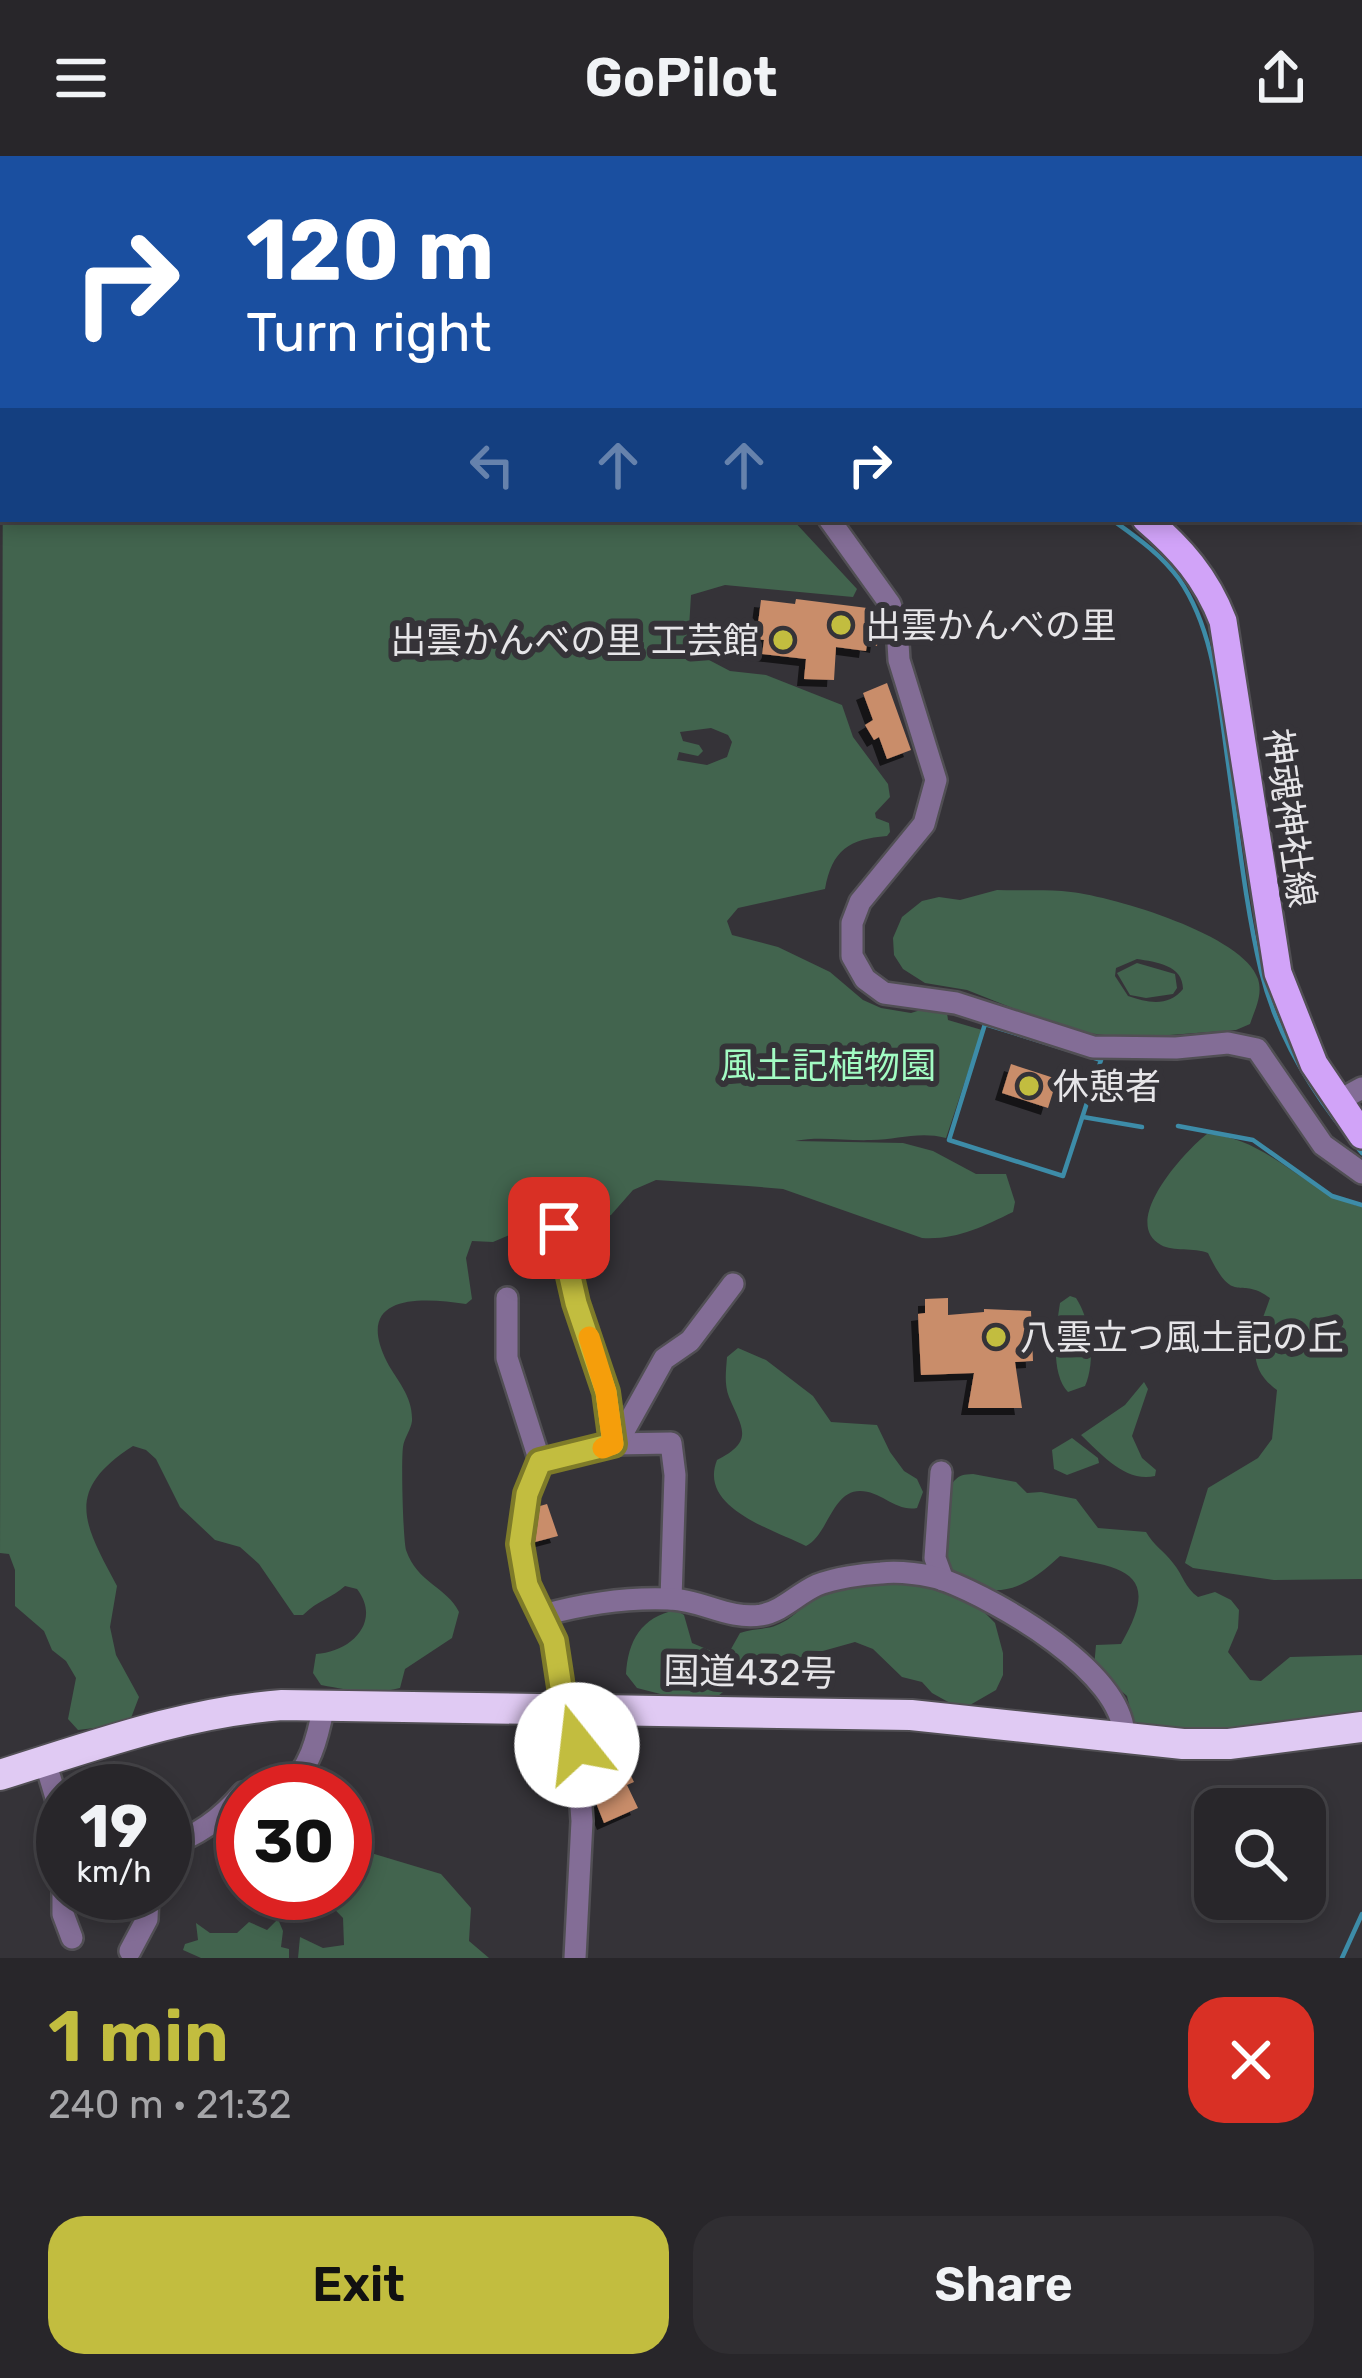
<!DOCTYPE html>
<html lang="en">
<head>
<meta charset="utf-8">
<style>
  :root { --surface:#28262a; --page:#302e32; --text:#f1f3f6; --muted:#a5a5a8; --line:#444347; --accent:#c2bd3f }
  body { margin:0; font-family:Rubik,"Noto Sans JP",sans-serif; background:var(--page); color:var(--text); height:100vh; display:flex; flex-direction:column; font-size:45px; white-space:nowrap }
  * { box-sizing:border-box; margin:0 }
  p { font-size:39px; color:var(--muted) }
  .icon { flex:none; width:66px; height:66px; fill:none; stroke:currentColor; stroke-width:2; stroke-linecap:round; stroke-linejoin:round }
  .map { position:relative; height:1802px; overflow:hidden }
  .drawer { display:flex; flex-direction:column; background:var(--surface); flex:1 }
  .drawer>* { flex:none }
  .hud { position:absolute; left:0px; top:0px; width:1362px; height:366px; box-shadow:0 6px 18px #0003,0 0 0 3px var(--line); background:#1a4fa0; color:#fff; overflow:hidden }
  .controls { position:absolute; left:1194px; top:1632px; display:grid; gap:24px }
  .controls a { display:grid; place-items:center; width:132px; height:132px; border-radius:24px; background:var(--surface); box-shadow:0 6px 18px #0003,0 0 0 3px var(--line); font-size:60px }
  .speed { position:absolute; left:36px; top:1608px; display:flex; gap:24px; font-size:60px; font-weight:700; text-align:center }
  .speed>* { display:grid; place-content:center; width:156px; height:156px; border-radius:50%; background:var(--surface); box-shadow:0 6px 18px #0003,0 0 0 3px var(--line); line-height:1 }
  .speed small { font-size:30px; font-weight:400 }
  .speed .limit { border:18px solid #d22; background:#fff; color:#111 }
  .pin { position:absolute; display:grid; place-items:center; width:102px; height:102px; color:#fff; margin:-51px; border-radius:24px; box-shadow:0 6px 18px #0006 }
  .me { position:absolute; width:132px; margin:-66px; rotate:344deg; stroke-linejoin:round; filter:drop-shadow(0 0 9px #0008) }
  .turn { display:flex; align-items:center; gap:42px; height:252px; padding:0 48px; font-size:54px }
  .turn .icon { width:156px; height:156px; stroke-width:2.5 }
  .turn b { display:block; font-size:84px; line-height:102px }
  .lanes { display:flex; align-items:center; height:114px; padding:0 48px; background:#0003; justify-content:center; gap:60px; direction:ltr }
  .lanes .off { opacity:.35 }
  .round { display:grid; place-items:center; flex:none; width:126px; height:126px; border-radius:36px; background:var(--page) }
  .summary { display:flex; align-items:center; justify-content:space-between; height:204px; padding:0 48px }
  h1 { font-size:72px; font-weight:600; line-height:90px; color:var(--accent) }
  .cta { display:flex; gap:24px; margin-top:auto; padding:24px 48px }
  .cta a { flex:1; height:138px; border-radius:36px; background:var(--accent); color:#111; font-size:48px; font-weight:600; line-height:138px; text-align:center }
  .cta a+a { background:var(--page); color:var(--text) }
  header { display:flex; justify-content:space-between; align-items:center; height:156px; padding:0 48px; background:var(--surface); font-size:54px; font-weight:600 }
  .map>svg:first-child { display:block }
  .green { fill:#42644e; fill-rule:evenodd }
  .lines { fill:none; stroke-linecap:round; stroke-linejoin:round }
  .stream { stroke:#3d8ca8; stroke-width:4.5 }
  .building { fill:#c98d6b; filter:url(#shadow) }
  .minor-casing { stroke:#514f54; stroke-width:26 }
  .major-casing { stroke:#514f54; stroke-width:32 }
  .highway-casing { stroke:#514f54; stroke-width:34 }
  .minor { stroke:#836d96; stroke-width:21 }
  .major { stroke:#d1a3f8; stroke-width:27 }
  .highway { stroke:#e0caf3; stroke-width:30 }
  .route-casing { stroke:#7e7b29; stroke-width:30 }
  .route { stroke:#c2bd3f; stroke-width:21 }
  .slow { stroke:#f59e0b; stroke-width:21 }
  .poi-dot { fill:#c2bd3f; stroke:#353338; stroke-width:4.5 }
  .labels { text-anchor:middle; dominant-baseline:central; stroke-width:12; stroke-linejoin:round; paint-order:stroke }
  .poi-label { font-size:36px; fill:#e6e5e8; stroke:#353338; text-anchor:start }
  .street-label { font-size:36px; fill:#e6e5e8; stroke:#353338 }
  .park-label { font-size:36px; fill:#a2fcc3; stroke:#353338 }
</style>
</head>
<body>
<header><svg class="icon" aria-label="menu" viewBox="0 0 24 24"><path d="M4 6h16M4 12h16M4 18h16"/></svg>GoPilot<svg class="icon" aria-label="share" viewBox="0 0 24 24"><path d="M12 15V3M7 8l5-5 5 5M5 13v7h14v-7"/></svg></header>
<div class="map">
<svg width="1362" height="1802" viewBox="0 0 1362 1802">
  <defs>
    <filter id="shadow"><feDropShadow dx="-7" dy="7" stdDeviation="0" flood-color="#0009"/></filter>
  </defs>
  <rect width="100%" height="100%" fill="#353338"/>
  <!-- green -->
  <g class="green">
    <path d="M3,256V363H792L857,433L853,441L725,429L691,439L689,472L696,488L709,504L730,515L766,519L842,549L853,581L888,628L890,641L875,657L876,662L889,667L890,676L887,680C849,683 832,694 825,733L738,752L727,765L732,779L778,791L830,816L863,844L881,852L911,857L930,851L947,857L948,864L982,874L946,982C918,975 898,984 871,984C846,985 819,980 795,985L903,987L933,995L976,1018H1006L1015,1046L1013,1056C982,1071 957,1084 922,1082L783,1033L748,1030L656,1024L633,1034L611,1059L602,1062C564,1042 564,1060 548,1088L540,1089L519,1075L493,1086L472,1085L466,1102L472,1143L466,1148C420,1141 353,1138 387,1206C397,1225 413,1240 412,1265C411,1274 404,1282 403,1291C401,1306 403,1382 406,1394C417,1427 447,1431 459,1456L452,1482L405,1513L400,1532C374,1539 347,1534 321,1529L313,1517L316,1498C351,1496 382,1466 357,1433L345,1430C332,1442 318,1444 303,1459H294L259,1408L240,1391L215,1384L180,1351L156,1303L146,1294L133,1290C63,1335 84,1368 117,1430L110,1471L116,1499L139,1541L131,1562L110,1570L78,1574L68,1563L76,1522L66,1505L52,1494L44,1475L15,1450V1414L9,1398L0,1397ZM711,572L728,579L732,586L727,601L707,609L677,604L679,596L698,600L703,595L699,589L683,585L680,576Z"/>
    <path d="M997,734C1021,735 1047,733 1071,736C1114,741 1244,779 1258,823C1263,839 1255,853 1250,868L1236,874L1130,882L1070,875L967,834L925,827L903,813L894,799L893,782L902,761L922,745L939,741L960,744ZM1137,803C1156,806 1183,809 1183,833C1169,851 1148,847 1128,840L1115,820L1116,812Z"/>
    <polygon points="1137,807 1175,818 1177,832 1173,838 1146,842 1130,839 1117,817"/>
    <path d="M1207,978C1268,981 1305,1037 1362,1051V1423L1274,1424L1193,1412L1185,1407L1208,1332L1258,1302L1272,1283L1277,1234C1241,1208 1258,1177 1270,1142C1238,1118 1235,1153 1208,1097C1194,1091 1173,1096 1161,1089C1119,1066 1186,994 1207,978Z"/>
    <path d="M1070,1140L1076,1142C1091,1165 1096,1205 1085,1230L1068,1236C1050,1218 1056,1172 1060,1147Z"/>
    <path d="M738,1192L766,1204L813,1240L831,1266L877,1269L890,1296L904,1315L917,1323L923,1336L917,1352C896,1356 881,1335 860,1335C832,1335 828,1379 806,1390C772,1373 698,1352 717,1304C755,1285 742,1272 729,1241C724,1228 726,1215 727,1201Z"/>
    <path d="M1144,1226L1148,1233L1132,1280L1142,1302L1156,1314L1155,1320C1126,1327 1101,1298 1081,1279L1125,1249Z"/>
    <polygon points="1072,1282 1098,1302 1099,1307 1067,1319 1054,1313 1052,1294"/>
    <path d="M973,1318L1016,1326L1027,1337L1041,1336L1076,1343L1098,1372L1146,1376C1154,1390 1164,1395 1173,1407C1183,1419 1185,1432 1198,1441L1215,1436L1231,1444L1239,1454L1238,1472L1228,1496L1250,1524L1261,1525L1290,1501L1362,1499V1561L1251,1580L1135,1574L1127,1540L1094,1511L1096,1489L1121,1488C1164,1414 1122,1412 1060,1400C1022,1436 994,1446 947,1418C942,1400 942,1339 954,1325C961,1318 963,1319 973,1318Z"/>
    <path d="M892,1422L950,1435L979,1451L995,1467L1003,1497V1519L996,1534L970,1549L950,1547L932,1537L922,1526L902,1521L873,1493L855,1486L748,1516L718,1540L701,1543L676,1542L637,1532L626,1518C628,1485 641,1461 676,1454L684,1459L692,1487L716,1497L731,1493L740,1477C753,1472 766,1474 777,1469C796,1462 807,1443 825,1434C841,1426 872,1427 892,1422Z"/>
    <polygon points="361,1694 441,1718 471,1752 469,1785 489,1802 298,1802 300,1781 323,1792 344,1789 343,1762 319,1737 345,1737 345,1704 356,1705"/>
    <polygon points="278,1763 283,1775 281,1791 289,1793 289,1802 201,1802 183,1794 185,1788 198,1784 196,1767 210,1777 237,1777 249,1766 267,1774"/>
  </g>
  <g class="lines">
    <!-- stream -->
    <g class="stream">
      <polyline points="0,248 3,247"/>
      <path d="M1111,363C1136,381 1160,397 1179,423C1215,475 1219,546 1228,607C1238,676 1245,747 1261,815C1278,884 1316,944 1362,997"/>
      <polygon points="985,868 1101,904 1063,1020 949,984"/>
      <polyline points="1083,961 1142,971"/>
      <polyline points="1178,970 1253,984 1332,1040 1362,1049"/>
      <polyline points="1342,1802 1362,1758"/>
    </g>
  </g>
  <!-- building -->
  <g class="building">
    <polygon points="796,443 875,453 880,466 877,490 867,488 866,495 836,491 834,524 804,523 806,503 762,498 764,484 756,483 761,444 795,448"/>
    <polygon points="887,527 911,594 887,603 879,581 874,584 865,569 873,564 863,537"/>
    <polygon points="1011,908 1057,923 1048,952 1002,937"/>
    <polygon points="948,1142 948,1159 984,1156 984,1153 1031,1155 1033,1205 1015,1206 1022,1252 968,1252 974,1217 921,1219 918,1158 925,1157 925,1143"/>
    <polygon points="547,1348 558,1380 535,1386 540,1350"/>
    <polygon points="620,1598 634,1626 627,1629 638,1652 604,1667 596,1647 611,1639 597,1609"/>
  </g>
  <g class="lines">
    <!-- minor casing -->
    <g class="minor-casing">
      <g id="minor">
        <polyline points="1192,0 1199,3"/>
        <polyline points="100,3 103,0"/>
        <polyline points="792,3 793,0"/>
        <polyline points="1359,49 1362,51"/>
        <polyline points="829,363 890,448 897,470 899,504 936,624 924,668 860,746 852,767 852,800 865,823 884,837 956,847 1093,891 1176,892 1228,887 1257,893 1323,989 1362,1017"/>
        <polyline points="1338,945 1362,932"/>
        <polyline points="559,1072 576,1147 606,1236 613,1288 671,1287 675,1319 671,1443"/>
        <polyline points="507,1142 507,1202 540,1306 527,1338 520,1387 527,1429 553,1485 564,1551"/>
        <polyline points="540,1306 608,1290 620,1282 664,1203 690,1185 733,1128"/>
        <polyline points="941,1316 935,1402 943,1424"/>
        <path d="M543,1459C583,1448 629,1441 671,1443C702,1444 729,1464 761,1459C783,1455 797,1438 817,1429C835,1422 862,1418 881,1417C899,1415 927,1418 944,1424C999,1445 1124,1516 1124,1581"/>
        <polyline points="574,1551 582,1665 575,1802"/>
        <polyline points="45,1605 63,1665"/>
        <path d="M282,1635C310,1617 318,1580 324,1549"/>
        <path d="M165,1691C198,1679 220,1664 243,1637"/>
        <polyline points="63,1721 63,1758 72,1782"/>
        <polyline points="130,1795 147,1763 148,1737"/>
      </g>
    </g>
    <!-- major casing -->
    <g class="major-casing">
      <g id="major">
        <polyline points="1002,3 1003,0"/>
        <path d="M1146,363C1181,393 1206,421 1223,465L1278,817L1314,908L1362,979"/>
      </g>
    </g>
    <!-- highway casing -->
    <g class="highway-casing">
      <path id="highway" d="M0,1619C93,1590 185,1556 282,1549L911,1559L1183,1588H1229L1362,1571"/>
    </g>
    <!-- minor -->
    <use href="#minor" class="minor"/>
    <!-- major -->
    <use href="#major" class="major"/>
    <!-- highway -->
    <use href="#highway" class="highway"/>
  </g>
  <g class="lines">
    <!-- route casing -->
    <g class="route-casing">
      <polyline id="route" points="559,1072 576,1147 606,1236 613,1288 540,1306 527,1338 520,1388 527,1429 554,1485 564,1551 574,1551 577,1589"/>
    </g>
    <!-- route -->
    <use href="#route" class="route"/>
    <!-- slow -->
    <polyline class="slow" points="589,1181 606,1236 613,1288 603,1292"/>
  </g>
  <!-- markers -->
  <g class="poi-dot">
    <circle cx="841" cy="469" r="12"/>
    <circle cx="783" cy="484" r="12"/>
    <circle cx="1029" cy="930" r="12"/>
    <circle cx="996" cy="1181" r="12"/>
  </g>
  <g class="labels">
    <!-- poi labels -->
    <g class="poi-label">
      <text x="865" y="469">出雲かんべの里</text>
      <text x="759" y="484" text-anchor="end">出雲かんべの里 工芸館</text>
      <text x="1053" y="930">休憩者</text>
      <text x="1020" y="1181">八雲立つ風土記の丘</text>
    </g>
    <!-- street labels -->
    <g class="street-label">
      <text transform="translate(1290 662) rotate(82)">神魂神社線</text>
      <text transform="translate(750 1516) rotate(1)">国道432号</text>
    </g>
    <!-- park labels -->
    <g class="park-label">
      <text x="828" y="909">風土記植物園</text>
    </g>
  </g>
</svg>
<div class="controls">
<a><svg class="icon" aria-label="search" viewBox="0 0 24 24"><circle cx="10" cy="10" r="6"/><path d="M15 15l6 6"/></svg></a>
</div>
<div class="speed"><div>19<small>km/h</small></div><div class="limit">30</div></div>
<div class="pin" style="left:559px;top:1072px;background:#d93025"><svg class="icon" aria-label="arrive" viewBox="0 0 24 24"><path d="M6 21V4h12l-3 4 3 4H6"/></svg></div>
<svg class="me" style="left:577px;top:1589px" viewBox="-20 -20 40 40"><circle r="19" fill="#fff"/><path d="M0-13L10 11 0 6-10 11z" fill="#c2bd3f"/></svg>
<div class="hud">
<div class="turn"><svg class="icon" aria-label="right" viewBox="0 0 24 24"><path d="M7 20v-9h11M14 6l5 5-5 5"/></svg><div><b>120 m</b>Turn right</div></div>
<div class="lanes"><svg class="icon off" aria-label="left" viewBox="0 0 24 24"><path d="M17 20v-9H6M10 6l-5 5 5 5"/></svg><svg class="icon off" aria-label="ahead" viewBox="0 0 24 24"><path d="M12 20V5M6 11l6-6 6 6"/></svg><svg class="icon off" aria-label="ahead" viewBox="0 0 24 24"><path d="M12 20V5M6 11l6-6 6 6"/></svg><svg class="icon" aria-label="right" viewBox="0 0 24 24"><path d="M7 20v-9h11M14 6l5 5-5 5"/></svg></div>
</div>
</div>
<section class="drawer">
<div class="summary"><div><h1>1 min</h1><p>240 m · 21:32</p></div><a class="round" style="background:#d93025;color:#fff"><svg class="icon" aria-label="close" viewBox="0 0 24 24"><path d="M6 6l12 12M18 6L6 18"/></svg></a></div>
<div class="cta"><a>Exit</a><a>Share</a></div>
</section>
</body>
</html>
